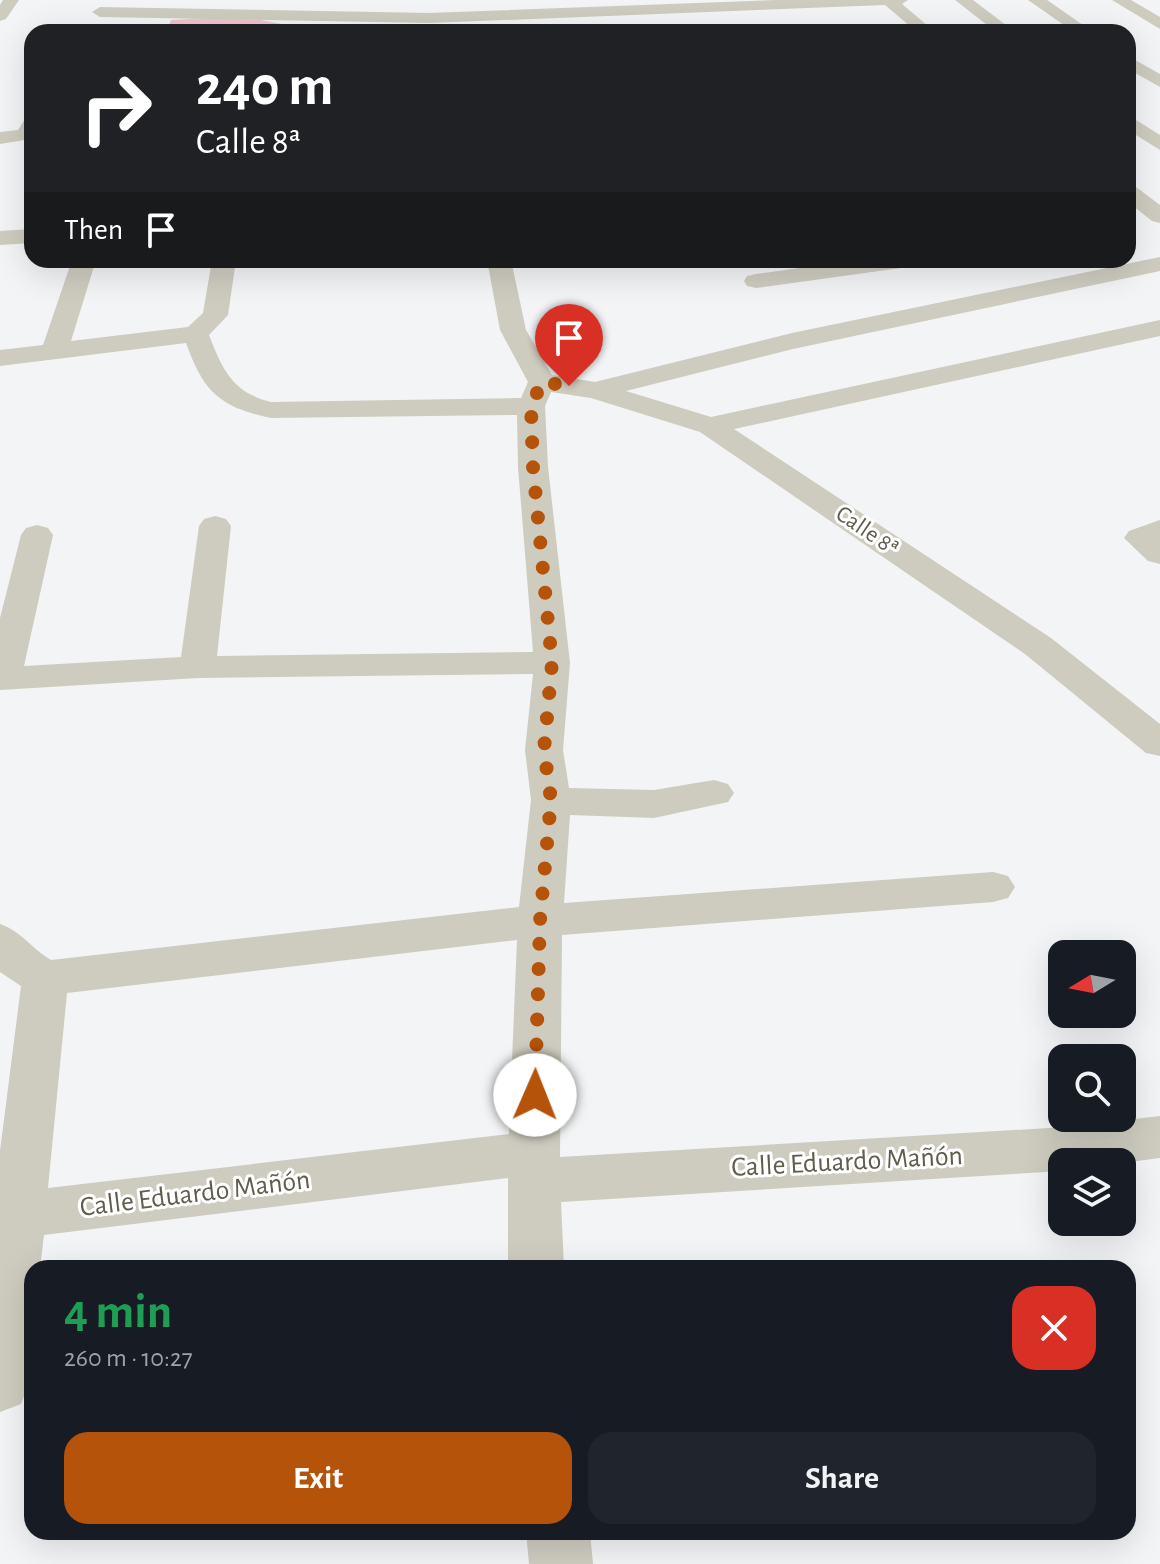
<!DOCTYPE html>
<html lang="en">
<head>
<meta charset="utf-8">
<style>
  :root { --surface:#171b24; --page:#20242c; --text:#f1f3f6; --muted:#9ea1a6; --accent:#b45309 }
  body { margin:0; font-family:"Alegreya Sans",sans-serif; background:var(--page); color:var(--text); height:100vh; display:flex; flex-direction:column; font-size:30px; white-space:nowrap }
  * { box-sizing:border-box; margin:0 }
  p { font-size:26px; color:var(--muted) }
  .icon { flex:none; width:44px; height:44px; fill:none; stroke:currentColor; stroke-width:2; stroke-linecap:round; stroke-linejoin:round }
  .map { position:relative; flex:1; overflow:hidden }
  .side { position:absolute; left:24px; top:1260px; width:1112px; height:280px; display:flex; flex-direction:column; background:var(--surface); border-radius:24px; box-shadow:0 8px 32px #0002 }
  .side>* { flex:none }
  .guide { position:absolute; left:24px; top:24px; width:1112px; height:244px; border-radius:24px; box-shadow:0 8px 32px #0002; background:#202124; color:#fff; overflow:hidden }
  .needle { width:52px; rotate:260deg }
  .controls { position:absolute; left:1048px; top:940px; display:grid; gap:16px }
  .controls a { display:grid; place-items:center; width:88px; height:88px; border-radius:16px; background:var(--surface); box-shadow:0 8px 32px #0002; font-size:40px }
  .pin { position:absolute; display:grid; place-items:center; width:68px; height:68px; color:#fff; margin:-82px -34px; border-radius:50% 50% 50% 0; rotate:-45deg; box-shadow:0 0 8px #0007 }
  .pin .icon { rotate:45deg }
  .me { position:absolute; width:88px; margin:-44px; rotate:1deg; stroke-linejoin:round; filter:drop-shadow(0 0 6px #0008) }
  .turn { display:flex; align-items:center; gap:28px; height:168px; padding:0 40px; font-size:36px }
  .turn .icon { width:104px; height:104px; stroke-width:2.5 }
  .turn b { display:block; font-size:56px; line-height:68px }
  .then { display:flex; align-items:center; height:76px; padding:0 40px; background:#0003; gap:16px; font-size:30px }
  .round { display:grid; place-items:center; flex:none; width:84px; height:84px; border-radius:24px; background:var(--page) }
  .summary { display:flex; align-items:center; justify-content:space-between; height:136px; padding:0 40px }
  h1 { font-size:48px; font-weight:700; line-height:60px; color:#1e9e55 }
  .cta { display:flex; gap:16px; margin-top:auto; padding:16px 40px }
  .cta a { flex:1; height:92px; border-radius:24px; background:var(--accent); color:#fff; font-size:32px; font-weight:700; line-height:92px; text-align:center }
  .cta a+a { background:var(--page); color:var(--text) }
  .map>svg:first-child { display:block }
  .green { fill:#eec6cd }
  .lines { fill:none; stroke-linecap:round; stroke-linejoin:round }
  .minor { fill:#ceccbf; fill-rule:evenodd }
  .route { stroke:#b45309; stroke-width:14; stroke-dasharray:0 25.2 }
  .labels { text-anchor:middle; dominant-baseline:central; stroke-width:6; stroke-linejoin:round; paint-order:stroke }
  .street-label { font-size:24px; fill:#5f5d4b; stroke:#fff }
  .near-street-label { font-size:28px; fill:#5f5d4b; stroke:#fff }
</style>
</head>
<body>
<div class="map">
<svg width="1160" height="1564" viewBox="0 0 1160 1564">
  <rect width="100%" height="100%" fill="#f3f4f5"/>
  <!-- green -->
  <polygon class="green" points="211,18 261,20 323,32 167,32 171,20"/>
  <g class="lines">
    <!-- minor -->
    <g class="minor">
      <polygon points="3,0 19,0 6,19 0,21 0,5"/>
      <polygon points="777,0 908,0 902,4 935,32 917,32 885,5 429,23 100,17 92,12 100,7 429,13"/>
      <polygon points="955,0 973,0 1015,32 996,32"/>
      <polygon points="1028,0 1047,0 1093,32 1074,32"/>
      <polygon points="1112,0 1131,0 1160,17 1160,29"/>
      <polygon points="1128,56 1160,74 1160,87 1128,69"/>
      <polygon points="1128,115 1160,135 1160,150 1128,130"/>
      <polygon points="32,117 31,139 0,144 0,132 18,130 25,119"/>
      <polygon points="1128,186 1136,187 1160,205 1160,223 1152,221 1128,202"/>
      <polygon points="32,229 32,243 0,245 0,231"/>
      <path d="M1160,257V271L793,349L626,391L711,417L1160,320V336L734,429L1051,638L1160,724V756L1146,753L1025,654L700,432L591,398L551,392L545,406L548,467L570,663L563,750L569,788L654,790L714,780L728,784L734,793L728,802L654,818L570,815L564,903L993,872L1008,876L1015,887L1008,898L993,902L562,935L560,1157L1066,1127L1160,1116V1158L1122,1163L1062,1162V1171L561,1202L564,1268H508V1178L44,1235L40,1268H32V1357L29,1384L21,1404L0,1412V1151L21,986L0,972V924C21,931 32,949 51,960L519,907L531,800L525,750L533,674L198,678L0,690V618L21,535L26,528L37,525L48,528L53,535L24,666L181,657L199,526L204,519L215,516L226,519L231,526L217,656L533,652L518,467L517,415L271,418C220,407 204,393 186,343L0,366V350L43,345L72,260H96L71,341L188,327L203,313L212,260H236L228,315L209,335C222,369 233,393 271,402L521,398L528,382L500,330L487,260H511L526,330L552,375L595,382L792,333ZM517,940L509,1134L48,1188L67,993Z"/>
      <polygon points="856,260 920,260 916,265 908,267 756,288 747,286 744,281 747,276 756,274"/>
      <polygon points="1160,520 1160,564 1148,561 1124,538 1129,531"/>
      <polygon points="526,1532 590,1532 593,1564 529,1564"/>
    </g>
  </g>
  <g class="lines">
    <!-- route -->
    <polyline class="route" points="535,1095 540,921 551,800 544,750 552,663 533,467 531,406 542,382 569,386"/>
  </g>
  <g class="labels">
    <!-- street labels -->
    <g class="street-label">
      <text transform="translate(867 531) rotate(34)">Calle 8ª</text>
    </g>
    <!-- near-street labels -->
    <g class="near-street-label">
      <text transform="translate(847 1162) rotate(-3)">Calle Eduardo Mañón</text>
      <text transform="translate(195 1194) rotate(-7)">Calle Eduardo Mañón</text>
    </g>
  </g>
</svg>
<div class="controls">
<a><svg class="needle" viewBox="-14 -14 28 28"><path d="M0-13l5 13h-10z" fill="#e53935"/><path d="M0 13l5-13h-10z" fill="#9ea1a6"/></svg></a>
<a><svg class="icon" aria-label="search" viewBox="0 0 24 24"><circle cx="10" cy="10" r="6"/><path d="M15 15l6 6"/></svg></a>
<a><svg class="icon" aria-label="layers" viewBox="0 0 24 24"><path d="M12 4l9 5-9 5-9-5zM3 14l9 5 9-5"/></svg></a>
</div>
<div class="pin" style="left:569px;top:386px;background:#d93025"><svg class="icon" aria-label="arrive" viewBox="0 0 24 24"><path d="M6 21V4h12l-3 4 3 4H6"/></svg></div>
<svg class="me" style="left:535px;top:1095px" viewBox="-20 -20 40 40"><circle r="19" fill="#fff"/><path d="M0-13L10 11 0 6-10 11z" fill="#b45309"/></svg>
<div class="guide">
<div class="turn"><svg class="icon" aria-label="right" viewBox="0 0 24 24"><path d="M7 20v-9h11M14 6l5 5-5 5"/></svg><div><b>240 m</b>Calle 8ª</div></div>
<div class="then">Then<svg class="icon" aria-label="arrive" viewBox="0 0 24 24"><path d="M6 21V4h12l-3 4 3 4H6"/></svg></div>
</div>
<section class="side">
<div class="summary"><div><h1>4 min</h1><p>260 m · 10:27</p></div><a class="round" style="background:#d93025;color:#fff"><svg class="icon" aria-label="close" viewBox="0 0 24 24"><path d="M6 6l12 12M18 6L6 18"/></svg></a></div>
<div class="cta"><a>Exit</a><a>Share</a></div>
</section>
</div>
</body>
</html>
